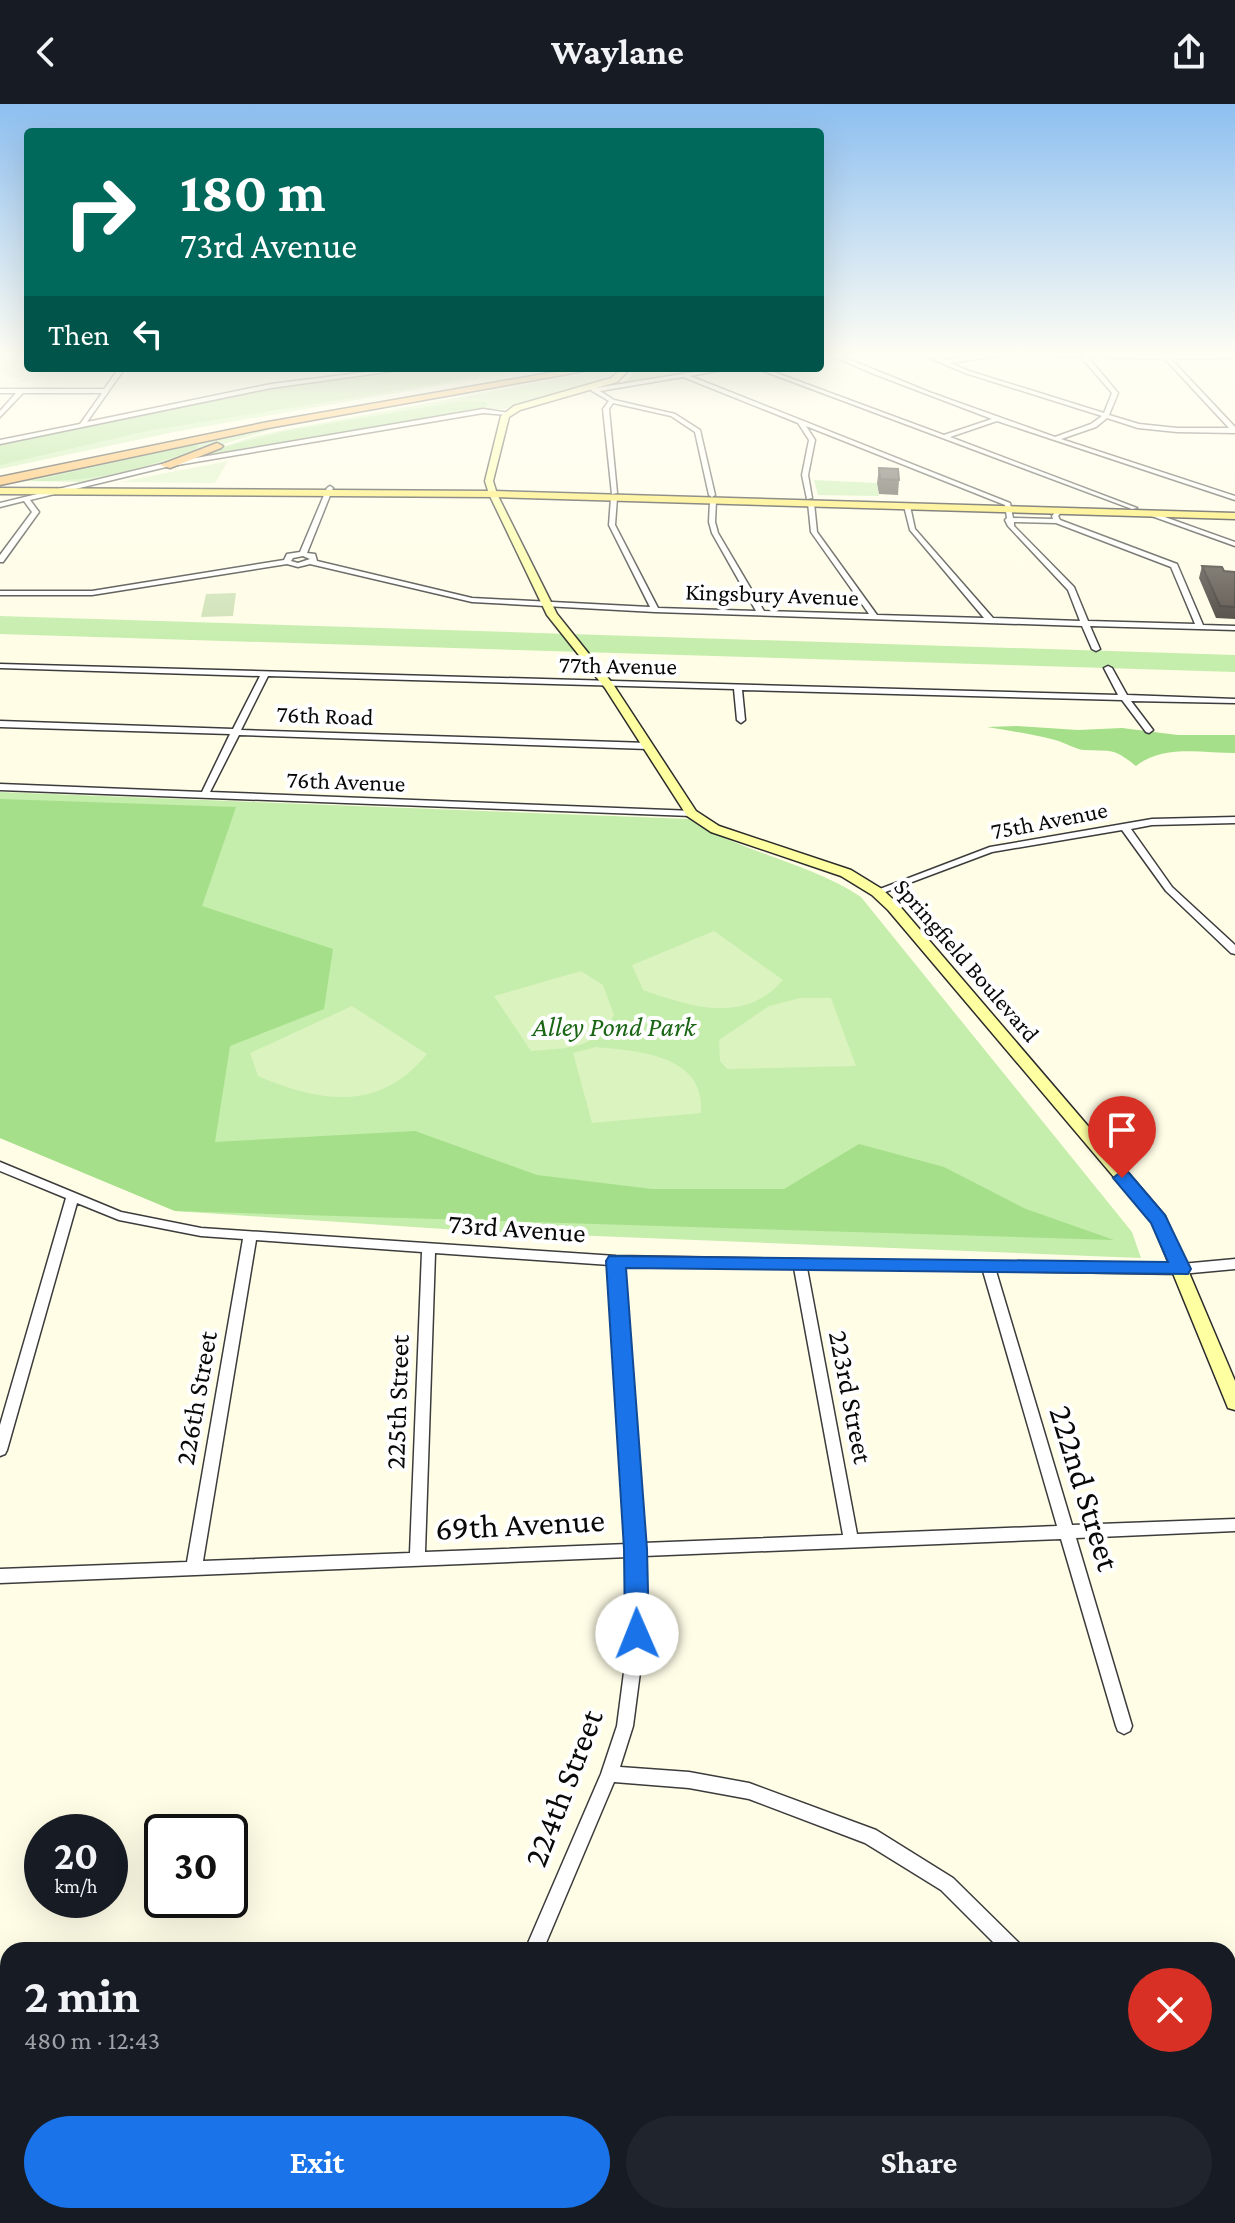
<!DOCTYPE html>
<html lang="en">
<head>
<meta charset="utf-8">
<style>
  :root { --surface:#171b24; --page:#20242c; --text:#f1f3f6; --muted:#9ea1a6; --accent:#1a73e8 }
  body { margin:0; font-family:"Crimson Pro",serif; background:var(--page); color:var(--text); height:100vh; display:flex; flex-direction:column; font-size:30px; white-space:nowrap }
  * { box-sizing:border-box; margin:0 }
  p { font-size:26px; color:var(--muted) }
  .icon { flex:none; width:44px; height:44px; fill:none; stroke:currentColor; stroke-width:2; stroke-linecap:round; stroke-linejoin:round }
  .map { position:relative; flex:1; overflow:hidden }
  .panel { position:absolute; left:0px; top:1838px; width:1236px; height:282px; display:flex; flex-direction:column; background:var(--surface); border-radius:24px 24px 0 0; box-shadow:0 8px 32px #0002 }
  .panel>* { flex:none }
  .top-card { position:absolute; left:24px; top:24px; width:800px; height:244px; border-radius:8px; box-shadow:0 8px 32px #0002; background:#00695c; color:#fff; overflow:hidden }
  .speed { position:absolute; left:24px; top:1710px; display:flex; gap:16px; font-size:40px; font-weight:700; text-align:center }
  .speed>* { display:grid; place-content:center; width:104px; height:104px; border-radius:50%; background:var(--surface); box-shadow:0 8px 32px #0002; line-height:1 }
  .speed small { font-size:20px; font-weight:400 }
  .speed .limit { border:4px solid #111; border-radius:12px; background:#fff; color:#111 }
  .pin { position:absolute; display:grid; place-items:center; width:68px; height:68px; color:#fff; margin:-82px -34px; border-radius:50% 50% 50% 0; rotate:-45deg; box-shadow:0 0 8px #0007 }
  .pin .icon { rotate:45deg }
  .me { position:absolute; width:88px; margin:-44px; rotate:359deg; stroke-linejoin:round; filter:drop-shadow(0 0 6px #0008) }
  .turn { display:flex; align-items:center; gap:28px; height:168px; padding:0 24px; font-size:36px }
  .turn .icon { width:104px; height:104px; stroke-width:2.5 }
  .turn b { display:block; font-size:56px; line-height:68px }
  .then { display:flex; align-items:center; height:76px; padding:0 24px; background:#0003; gap:16px; font-size:30px }
  .round { display:grid; place-items:center; flex:none; width:84px; height:84px; border-radius:42px; background:var(--page) }
  .overview { display:flex; align-items:center; justify-content:space-between; height:136px; padding:0 24px }
  h1 { font-size:48px; font-weight:700; line-height:60px }
  .primary-button { display:flex; gap:16px; margin-top:auto; padding:16px 24px }
  .primary-button a { flex:1; height:92px; border-radius:48px; background:var(--accent); color:#fff; font-size:32px; font-weight:700; line-height:92px; text-align:center }
  .primary-button a+a { background:var(--page); color:var(--text) }
  header { display:flex; justify-content:space-between; align-items:center; height:104px; padding:0 24px; background:var(--surface); font-size:36px; font-weight:700 }
  .map>svg:first-child { display:block }
  .green { fill:#c5edac }
  .forest { fill:#a5df8a }
  .cemetery { fill:#cee2b6 }
  .pitch { fill:#daf3bf }
  .lines { fill:none; stroke-linecap:round; stroke-linejoin:round }
  .minor-casing { stroke:#3c3c3c; stroke-width:3 }
  .tertiary-casing { stroke:#3c3c3c; stroke-width:3 }
  .secondary-casing { stroke:#2b2b2b; stroke-width:3 }
  .primary-casing { stroke:#1a1a1a; stroke-width:3 }
  .motorway-casing { stroke:#1a1a1a; stroke-width:3 }
  .minor { fill:#fff; fill-rule:evenodd }
  .tertiary { fill:#fff; fill-rule:evenodd }
  .secondary { fill:#fdffa1; fill-rule:evenodd }
  .primary { fill:#ffeb56; fill-rule:evenodd }
  .motorway { fill:#ffb144; fill-rule:evenodd }
  .wall { fill:#47413b }
  .building { fill:#534c45; stroke:#3a3530; stroke-width:2 }
  .route { fill:#1a73e8; stroke:#114b97; stroke-width:2 }
  .labels { text-anchor:middle; dominant-baseline:central; stroke-width:8; stroke-linejoin:round; paint-order:stroke }
  .far-street-label { font-size:24px; fill:#090909; stroke:#fff }
  .park-label { font-size:28px; font-style:italic; fill:#1b6615; stroke:#fff }
  .street-label { font-size:28px; fill:#090909; stroke:#fff }
  .near-street-label { font-size:34px; fill:#090909; stroke:#fff }
</style>
</head>
<body>
<header><svg class="icon" aria-label="back" viewBox="0 0 24 24"><path d="M15 5l-7 7 7 7"/></svg>Waylane<svg class="icon" aria-label="share" viewBox="0 0 24 24"><path d="M12 15V3M7 8l5-5 5 5M5 13v7h14v-7"/></svg></header>
<div class="map">
<svg width="1235" height="2119" viewBox="0 0 1235 2119">
  <rect width="100%" height="100%" fill="#fffde6"/>
  <!-- green -->
  <g class="green">
    <polygon points="428,264 538,264 174,328 0,365 0,340 248,288"/>
    <polygon points="618,264 609,272 571,285 503,305 476,305 195,353 252,333 284,326"/>
    <polygon points="283,322 157,360 85,378 19,377"/>
    <polygon points="814,376 877,379 879,392 818,391"/>
    <polygon points="0,512 1235,551 1235,568 0,530"/>
    <path d="M0,688L689,715C742,749 808,758 861,793L1132,1128L1141,1154L473,1127L175,1107L0,1034Z"/>
  </g>
  <!-- forest -->
  <g class="forest">
    <polygon points="441,264 506,264 443,279 147,327 0,361 0,341 12,338 283,283"/>
    <polygon points="638,264 713,264 617,280 627,276"/>
    <polygon points="463,297 487,298 487,303 211,350 223,343 286,327"/>
    <path d="M192,341L198,342L195,346C136,366 95,378 32,377Z"/>
    <path d="M1017,622L1078,626L1122,624L1178,631H1235V649C1203,649 1163,640 1136,662C1112,643 1113,648 1085,646C1076,646 1064,638 1055,636C1033,630 1010,627 987,623Z"/>
    <polygon points="0,695 236,703 202,802 333,845 324,905 230,942 215,1038 415,1027 537,1071 652,1085 784,1085 859,1040 944,1063 1026,1105 1114,1136 175,1107 0,1034"/>
  </g>
  <!-- cemetery -->
  <polygon class="cemetery" points="236,489 233,512 201,513 206,490"/>
  <!-- pitch -->
  <g class="pitch">
    <polygon points="28,248 28,264 67,264 25,278 0,283 23,276 0,269 0,257"/>
    <polygon points="228,357 215,379 120,378"/>
    <path d="M714,827L783,876C744,921 692,903 643,886L632,861Z"/>
    <path d="M581,867L603,881L614,911C596,946 567,944 531,947L494,892Z"/>
    <polygon points="800,894 831,894 856,962 727,965 720,957 719,936 769,902"/>
    <path d="M352,902L427,950C380,1008 321,999 258,972L250,949Z"/>
    <path d="M596,943C639,947 706,951 701,1009L592,1019L573,949Z"/>
  </g>
  <g class="lines">
    <!-- minor casing -->
    <g class="minor-casing">
      <g id="minor">
        <path d="M823,248H831L929,288L1055,333L1091,320L1102,312L965,269L916,248H924L944,256L1001,248L1078,250L1077,248H1083L1085,250L1162,252L1160,250L1163,248L1168,252L1235,250V254L1171,255L1235,323V329L1177,328L1138,324L1107,314L1096,323L1061,335L1235,392V396L997,317L950,333L1137,404L1132,405L755,264H763L944,331L992,315L874,270ZM1012,250L1081,253L1112,289L1104,309L969,267L950,259ZM1088,253L1165,255L1229,324H1177L1139,320L1109,311L1118,289Z"/>
        <polygon points="119,264 125,264 87,318 271,280 399,264 415,264 271,284 0,340 0,336 80,320 102,289 23,289 0,313 0,307 16,289 0,289 0,285 104,285"/>
        <path d="M719,264H732L690,272L1010,399L1013,414L1053,415L1052,412L1058,405H1062L1063,406L1058,412L1060,416L1177,460L1203,521L1235,522V526L1090,522L1100,545L1096,547L1092,545L1082,522L655,508L472,498L310,460L298,463L287,460L92,491H0V487H92L284,456L287,450L300,448L327,384L330,382L333,384L307,449L315,450L317,457L472,494L650,503L609,421L611,394L614,392L617,394L615,421L658,504L756,507L712,429L709,418L710,397L713,395L716,397L715,418L718,429L764,507L869,510L811,428L808,399L811,397L814,399L817,428L877,511L984,514L910,426L904,402L907,400L910,402L915,425L993,514L1080,517L1068,486L1008,422L1005,416L1007,414L1005,401L806,322L815,336L808,371L812,394L807,395L802,371L809,336L798,319L683,273L600,287L614,296L675,310L700,326L715,391L712,393L709,391L695,328L671,312L613,299L609,305L617,389L612,390L603,305L609,297L592,287L589,282L596,284ZM1014,418L1056,419L1171,463L1195,520L1088,517L1074,483L1014,422ZM303,452L310,455L298,459L291,457L293,454Z"/>
        <polygon points="483,305 510,309 507,311 483,309 166,363 30,396 39,408 3,458 0,458 0,451 32,408 24,397 0,403 0,399 166,359"/>
        <polygon points="1148,407 1235,438 1235,442 1146,410 1146,408"/>
        <polygon points="0,560 1118,591 1104,564 1108,562 1112,564 1127,591 1235,595 1235,599 1131,597 1153,626 1149,629 1146,628 1122,596 742,586 745,616 741,619 737,616 734,585 268,572 241,626 648,639 652,642 648,645 239,631 210,688 694,707 696,709 691,712 0,686 0,680 202,688 230,630 0,623 0,617 233,625 260,572 0,564"/>
        <polygon points="1235,713 1235,719 1152,721 1131,725 1172,783 1235,841 1235,850 1231,849 1166,787 1122,726 992,748 880,790 877,791 872,788 990,743 1152,715"/>
        <path d="M0,1058L121,1108L201,1124L616,1152L1186,1162L1187,1165L1186,1168L1181,1170L996,1167L1072,1421L1235,1415V1427L1076,1434L1132,1622L1130,1627L1124,1630L1118,1627L1116,1622L1061,1435L644,1452L645,1530L633,1622L620,1663L689,1668L749,1679L876,1726L953,1774L1020,1840L1023,1846H1001L941,1786L865,1739L749,1695L689,1684L614,1678L543,1846H525L601,1670L617,1622L629,1530V1453L0,1479V1465L187,1458L243,1135L201,1132L119,1116L77,1099L7,1346L5,1350L0,1352V1321L66,1094L0,1067ZM256,1136L422,1148L410,1449L203,1457ZM435,1149L610,1161L628,1440L425,1448ZM623,1162L794,1164L843,1431L643,1439ZM807,1164L983,1167L1057,1422L857,1430Z"/>
        <rect x="1228" y="2063" width="7" height="20"/>
        <polygon points="388,2112 501,2112 502,2114 500,2119 385,2119"/>
        <polygon points="1116,2112 1136,2112 1138,2119 1118,2119"/>
      </g>
    </g>
    <!-- tertiary casing -->
    <g class="tertiary-casing">
      <polygon id="tertiary" points="1235,1155 1235,1165 1181,1170 1176,1169 1174,1165 1176,1161 1181,1160"/>
    </g>
    <!-- secondary casing -->
    <g class="secondary-casing">
      <polygon id="secondary" points="623,264 631,264 617,278 520,306 509,313 493,377 497,390 557,510 613,580 696,707 719,722 851,766 882,785 898,800 1165,1112 1235,1277 1235,1306 1228,1304 1226,1299 1152,1118 888,806 872,791 841,772 711,728 687,712 605,584 547,511 489,390 485,377 501,312 514,302 611,274"/>
    </g>
    <!-- primary casing -->
    <g class="primary-casing">
      <polygon id="primary" points="0,384 493,387 1235,409 1235,415 493,393 0,390"/>
    </g>
    <!-- motorway casing -->
    <g class="motorway-casing">
      <g id="motorway">
        <polygon points="578,264 601,264 268,324 0,381 0,373 268,318"/>
        <polygon points="217,339 223,342 221,344 170,364 160,361"/>
      </g>
    </g>
    <!-- minor -->
    <use href="#minor" class="minor"/>
    <!-- tertiary -->
    <use href="#tertiary" class="tertiary"/>
    <!-- secondary -->
    <use href="#secondary" class="secondary"/>
    <!-- primary -->
    <use href="#primary" class="primary"/>
    <!-- motorway -->
    <use href="#motorway" class="motorway"/>
  </g>
  <!-- wall -->
  <g class="wall">
    <polygon points="879,364 899,376 898,391 879,390 877,379"/>
    <polygon points="1202,462 1224,467 1235,468 1235,515 1216,514 1199,474"/>
  </g>
  <!-- building -->
  <g class="building">
    <polygon points="879,364 898,365 899,376 880,375"/>
    <polygon points="1202,462 1222,463 1224,467 1235,468 1235,503 1220,502"/>
  </g>
  <!-- sky -->
  <linearGradient id="sky" x2="0" y2="1"><stop stop-color="#8dbff0"/><stop offset="0.46" stop-color="#fffef4"/><stop offset="1" stop-color="#fffef4" stop-opacity="0"/></linearGradient>
  <rect width="1235" height="545" fill="url(#sky)"/>
  <!-- route -->
  <polygon class="route" points="1122,1067 1129,1069 1165,1111 1191,1165 1188,1170 626,1164 647,1445 649,1530 646,1538 637,1541 629,1538 625,1530 624,1445 606,1157 609,1152 1168,1158 1151,1119 1113,1074"/>
  <g class="labels">
    <!-- far-street labels -->
    <g class="far-street-label">
      <text transform="translate(772 490) rotate(2)">Kingsbury Avenue</text>
      <text transform="translate(618 561) rotate(1)">77th Avenue</text>
      <text transform="translate(325 611) rotate(2)">76th Road</text>
      <text transform="translate(346 677) rotate(2)">76th Avenue</text>
      <text transform="translate(1049 716) rotate(-11)">75th Avenue</text>
      <text transform="translate(967 856) rotate(49)">Springfield Boulevard</text>
    </g>
    <!-- park labels -->
    <g class="park-label">
      <text x="614" y="922">Alley Pond Park</text>
    </g>
    <!-- street labels -->
    <g class="street-label">
      <text transform="translate(517 1124) rotate(4)">73rd Avenue</text>
      <text transform="translate(851 1293) rotate(79)">223rd Street</text>
      <text transform="translate(196 1294) rotate(-80)">226th Street</text>
      <text transform="translate(397 1298) rotate(-88)">225th Street</text>
    </g>
    <!-- near-street labels -->
    <g class="near-street-label">
      <text transform="translate(1085 1384) rotate(73)">222nd Street</text>
      <text transform="translate(520 1420) rotate(-3)">69th Avenue</text>
      <text transform="translate(563 1684) rotate(-69)">224th Street</text>
    </g>
  </g>
</svg>
<div class="speed"><div>20<small>km/h</small></div><div class="limit">30</div></div>
<div class="pin" style="left:1122px;top:1074px;background:#d93025"><svg class="icon" aria-label="arrive" viewBox="0 0 24 24"><path d="M6 21V4h12l-3 4 3 4H6"/></svg></div>
<svg class="me" style="left:637px;top:1530px" viewBox="-20 -20 40 40"><circle r="19" fill="#fff"/><path d="M0-13L10 11 0 6-10 11z" fill="#1a73e8"/></svg>
<div class="top-card">
<div class="turn"><svg class="icon" aria-label="right" viewBox="0 0 24 24"><path d="M7 20v-9h11M14 6l5 5-5 5"/></svg><div><b>180 m</b>73rd Avenue</div></div>
<div class="then">Then<svg class="icon" aria-label="left" viewBox="0 0 24 24"><path d="M17 20v-9H6M10 6l-5 5 5 5"/></svg></div>
</div>
<section class="panel">
<div class="overview"><div><h1>2 min</h1><p>480 m · 12:43</p></div><a class="round" style="background:#d93025;color:#fff"><svg class="icon" aria-label="close" viewBox="0 0 24 24"><path d="M6 6l12 12M18 6L6 18"/></svg></a></div>
<div class="primary-button"><a>Exit</a><a>Share</a></div>
</section>
</div>
</body>
</html>
